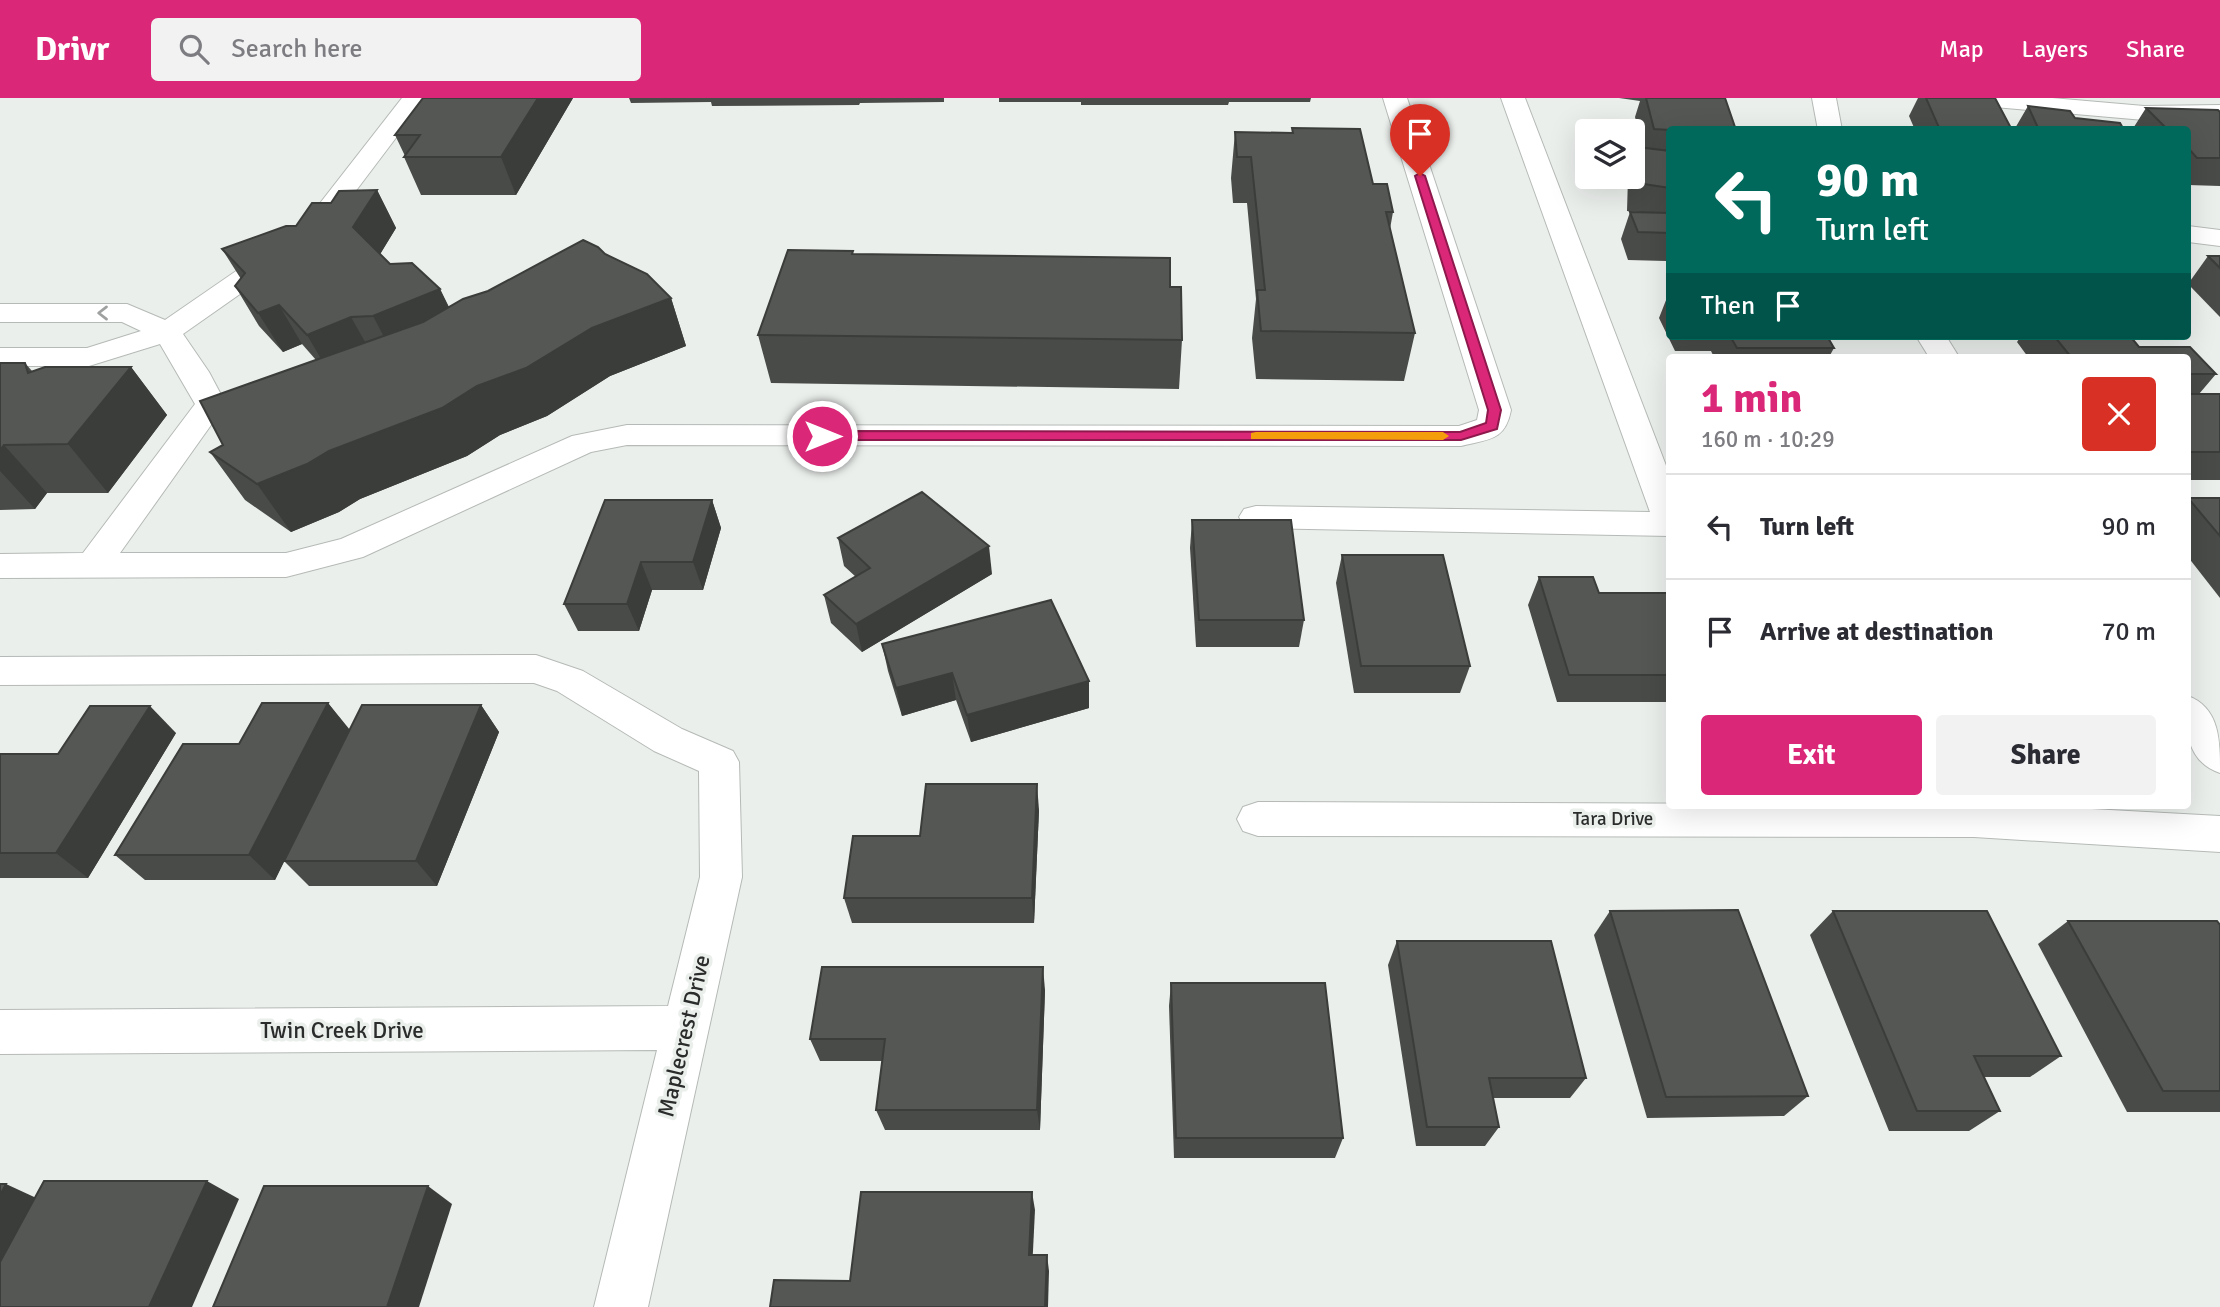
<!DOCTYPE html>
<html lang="en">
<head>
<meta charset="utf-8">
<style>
  :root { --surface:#fff; --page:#f2f2f3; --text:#2b2b33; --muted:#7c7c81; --line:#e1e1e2; --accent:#db2777 }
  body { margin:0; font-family:Signika,sans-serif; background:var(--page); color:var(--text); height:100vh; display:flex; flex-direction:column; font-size:26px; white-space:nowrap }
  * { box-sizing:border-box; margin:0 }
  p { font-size:23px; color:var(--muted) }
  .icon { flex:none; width:38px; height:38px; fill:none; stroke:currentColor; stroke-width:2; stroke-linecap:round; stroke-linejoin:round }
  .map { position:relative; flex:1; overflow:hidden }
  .drawer { position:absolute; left:1666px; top:256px; width:525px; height:455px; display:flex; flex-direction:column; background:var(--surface); border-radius:7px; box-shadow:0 7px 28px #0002 }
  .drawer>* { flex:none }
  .guide { position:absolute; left:1666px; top:28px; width:525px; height:214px; border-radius:7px; box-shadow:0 7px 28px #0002; background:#00695c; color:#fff; overflow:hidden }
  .fabs { position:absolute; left:1575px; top:21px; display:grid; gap:14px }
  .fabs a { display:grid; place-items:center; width:70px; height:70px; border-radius:7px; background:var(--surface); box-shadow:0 7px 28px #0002; font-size:35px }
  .pin { position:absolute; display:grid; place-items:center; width:60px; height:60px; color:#fff; margin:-72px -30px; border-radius:50% 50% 50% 0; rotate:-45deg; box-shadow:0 0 7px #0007 }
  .pin .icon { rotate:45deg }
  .me { position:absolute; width:77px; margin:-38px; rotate:90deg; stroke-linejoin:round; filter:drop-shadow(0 0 5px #0008) }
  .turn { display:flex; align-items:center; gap:24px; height:147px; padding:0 35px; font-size:32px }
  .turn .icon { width:91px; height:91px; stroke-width:2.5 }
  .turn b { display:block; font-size:49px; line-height:60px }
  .then { display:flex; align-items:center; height:66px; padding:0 35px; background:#0003; gap:14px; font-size:26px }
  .round { display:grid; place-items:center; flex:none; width:74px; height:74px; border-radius:7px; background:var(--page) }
  .headline { display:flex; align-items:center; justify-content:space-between; height:119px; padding:0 35px }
  h1 { font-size:42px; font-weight:700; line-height:52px; color:var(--accent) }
  .button { display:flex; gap:14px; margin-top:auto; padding:14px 35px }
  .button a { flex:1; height:80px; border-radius:7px; background:var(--accent); color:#fff; font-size:28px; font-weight:700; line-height:80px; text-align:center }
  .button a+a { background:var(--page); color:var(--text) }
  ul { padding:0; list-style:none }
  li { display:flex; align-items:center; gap:21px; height:105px; padding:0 35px; border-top:2px solid var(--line) }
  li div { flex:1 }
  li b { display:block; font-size:26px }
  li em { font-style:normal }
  header { display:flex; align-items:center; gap:42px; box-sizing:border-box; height:98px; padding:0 35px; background:var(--accent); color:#fff }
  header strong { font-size:33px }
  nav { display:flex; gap:38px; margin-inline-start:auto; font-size:24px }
  .search { width:490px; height:63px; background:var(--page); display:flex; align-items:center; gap:18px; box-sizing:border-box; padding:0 24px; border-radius:7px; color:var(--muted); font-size:26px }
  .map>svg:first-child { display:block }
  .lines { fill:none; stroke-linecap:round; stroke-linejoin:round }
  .minor-casing { stroke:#b5bab6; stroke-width:2 }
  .minor { fill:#fff; fill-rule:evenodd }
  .wall { fill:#484b48 }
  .shaded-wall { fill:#3b3d3b }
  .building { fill:#545754; stroke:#3b3d3b; stroke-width:2 }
  .oneway { stroke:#9fa0a0 }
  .route { fill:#db2777; stroke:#8e194d; stroke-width:2 }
  .slow { fill:#f59e0b }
  .labels { text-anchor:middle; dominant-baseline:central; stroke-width:7; stroke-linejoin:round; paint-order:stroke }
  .street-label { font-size:19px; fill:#2a2c2b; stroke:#ebefec }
  .near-street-label { font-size:23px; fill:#2a2c2b; stroke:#ebefec }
</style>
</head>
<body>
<header>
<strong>Drivr</strong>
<div class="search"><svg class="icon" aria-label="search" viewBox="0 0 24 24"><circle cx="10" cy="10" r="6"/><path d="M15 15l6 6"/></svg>Search here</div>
<nav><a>Map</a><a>Layers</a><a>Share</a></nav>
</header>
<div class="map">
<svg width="2220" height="1209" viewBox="0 0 2220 1209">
  <rect width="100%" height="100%" fill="#ebefec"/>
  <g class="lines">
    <!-- minor casing -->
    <g class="minor-casing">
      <g id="minor">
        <path d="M402,0H426L321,139L183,236L209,274L226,306L120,455H286L341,441L572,338L627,327L1459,328L1477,322L1479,312L1383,0H1407L1511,312C1505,343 1489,341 1461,348L627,347L591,354L363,459L286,479L0,480V456L83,455L195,306L160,246L89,268H0V250H87L141,233L122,224H0V206H127L165,222L303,127Z"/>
        <polygon points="1501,0 1525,0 1670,378 1670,438 1256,430 1244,427 1239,419 1244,411 1256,408 1650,414"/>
        <polygon points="1812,0 1836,0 1842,32 1818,32"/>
        <polygon points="1960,0 2052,0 2144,8 2220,7 2220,21 2144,22 1972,7 1964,5"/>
        <polygon points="2188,128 2220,132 2220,148 2188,144"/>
        <polygon points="1916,238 1946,238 1959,259 1929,259"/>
        <polygon points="536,557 583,573 682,631 733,653 739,664 742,779 648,1209 594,1209 657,952 0,956 0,912 668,908 700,779 699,673 654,653 557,593 534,585 0,587 0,559"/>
        <path d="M2188,598C2220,610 2220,643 2220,675C2185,663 2185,629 2188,598Z"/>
        <polygon points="1258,704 2017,707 2220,718 2220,754 1974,739 1258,738 1243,733 1237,721 1243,709"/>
      </g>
    </g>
    <!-- minor -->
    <use href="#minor" class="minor"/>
  </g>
  <!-- wall -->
  <g class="wall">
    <polygon points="573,0 516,97 421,97 404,59 405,58 395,37"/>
    <polygon points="629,0 944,0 944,4 860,5 859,7 712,8 711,4 631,5"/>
    <polygon points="999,0 1311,0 1310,4 1229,4 1228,7 1081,7 1081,4 999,4"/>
    <polygon points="1619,0 1725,0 1670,32 1670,170 1666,163 1628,162 1621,141 1630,114 1638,114 1627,113 1628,79 1633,79 1633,63 1637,49 1643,50 1635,19 1640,3"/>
    <polygon points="1918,0 1995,0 2012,32 1915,32 1909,18"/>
    <polygon points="2028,8 2075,20 2124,32 2014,32"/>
    <polygon points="2146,10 2220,14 2220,88 2188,87 2188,32 2132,32"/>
    <polygon points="1292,30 1373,86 1393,114 1390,131 1415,235 1404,283 1256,281 1252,240 1256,201 1247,105 1233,105 1231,80 1235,34 1292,35"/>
    <polygon points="377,92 396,130 380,156 390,166 440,191 449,209 605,156 671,200 686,248 610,278 547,318 500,337 467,358 360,401 339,414 291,434 245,402 210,354 223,347 316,262 302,246 283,254 259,228 235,188 241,181 222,151 296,128 331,105"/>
    <polygon points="853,153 853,156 1170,189 1182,242 1179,291 771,285 758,237"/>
    <polygon points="2208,158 2220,158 2220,219 2188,186"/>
    <polygon points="1670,192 1670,238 1827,238 1834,250 1829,259 1714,259 1711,253 1675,253 1659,220"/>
    <polygon points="2021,238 2130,238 2139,249 2190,249 2216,276 2199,296 2220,296 2220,382 2188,382 2188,259 2028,259 2017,244"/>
    <polygon points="0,265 25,265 32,273 131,269 167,317 108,395 47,395 35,411 0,412"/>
    <polygon points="2188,400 2220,400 2220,500 2188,459"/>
    <polygon points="712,402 721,430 703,492 652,492 639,533 578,533 564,506"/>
    <polygon points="1192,422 1304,522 1299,549 1196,549 1190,450"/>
    <polygon points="838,440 992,476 862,554 831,525 824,497 856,479 844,468"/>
    <polygon points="1342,457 1470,568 1460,595 1354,595 1336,485"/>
    <polygon points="1539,479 1599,495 1670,503 1670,604 1557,604 1528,507"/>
    <polygon points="882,546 1089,610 971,644 956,602 902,618 888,573"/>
    <polygon points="328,605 349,632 481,607 499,634 437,788 309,788 284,763 275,782 145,782 115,757 239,646"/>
    <polygon points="176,635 88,780 0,780 0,656 58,656"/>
    <polygon points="1039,712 1034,825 852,825 844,800"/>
    <polygon points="1610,813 1808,998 1784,1018 1647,1020 1594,837"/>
    <polygon points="1833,813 2061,958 2030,979 1984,979 2000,1013 1969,1033 1889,1033 1810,837"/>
    <polygon points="2068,823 2220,827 2220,1014 2127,1014 2038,846"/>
    <polygon points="1397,843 1586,980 1570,1000 1493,1000 1499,1029 1485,1048 1416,1048 1388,867"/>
    <polygon points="1171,885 1343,1040 1335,1060 1174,1060 1169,908"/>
    <polygon points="1045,892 1040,1032 885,1032 876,1012 883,963 820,963 810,941"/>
  </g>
  <!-- shaded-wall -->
  <g class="shaded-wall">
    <polygon points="538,0 573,0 516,97 501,59"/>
    <polygon points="377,92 396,130 373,168 353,129"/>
    <polygon points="440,191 459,231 394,258 373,218"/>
    <polygon points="671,200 686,248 610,278 547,318 500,337 467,358 360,401 339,414 291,434 257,386 477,288 592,230"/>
    <polygon points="279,207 302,246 283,254 258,215"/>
    <polygon points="351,219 373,258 330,276 307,237"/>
    <polygon points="131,269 167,317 108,395 68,346"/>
    <polygon points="4,347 47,395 35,411 0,373 0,352"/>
    <polygon points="712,402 721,430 703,492 693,464"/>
    <polygon points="989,448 992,476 862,554 856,526"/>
    <polygon points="641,464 652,492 639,533 627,506"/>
    <polygon points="952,575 956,602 902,618 896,590"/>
    <polygon points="1089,583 1089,610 971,644 967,617"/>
    <polygon points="328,605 350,632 275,782 249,757"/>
    <polygon points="481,607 499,634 437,788 416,763"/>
    <polygon points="150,608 176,635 88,780 56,755"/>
    <polygon points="1037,686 1039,712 1034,825 1032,800"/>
    <polygon points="1043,869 1045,892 1040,1032 1037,1012"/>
    <polygon points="207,1083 239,1101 192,1209 149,1209"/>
    <polygon points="6,1086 45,1104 0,1189 0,1097"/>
    <polygon points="428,1088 452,1106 419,1209 387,1209"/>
    <polygon points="1032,1094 1035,1112 1032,1173 1029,1157"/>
    <polygon points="1047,1157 1049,1173 1048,1209 1045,1209"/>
  </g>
  <!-- building -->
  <g class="building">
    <polygon points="423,0 538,0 501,59 404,59 420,37 395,37"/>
    <polygon points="1646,0 1725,0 1736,32 1670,32 1654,31"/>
    <polygon points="1926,0 1995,0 2012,32 1940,32"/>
    <polygon points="2028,8 2070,13 2075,20 2120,25 2124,32 2039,32"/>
    <polygon points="2146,10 2218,12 2220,14 2220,60 2197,60 2188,50 2188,32 2168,32"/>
    <polygon points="1292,30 1360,31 1373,86 1387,86 1393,114 1386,114 1415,235 1261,233 1257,192 1265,192 1251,59 1237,59 1235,34 1293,35"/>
    <polygon points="1637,49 1670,53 1670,90 1637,85"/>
    <polygon points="377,92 353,129 390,166 412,165 440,191 373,218 351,219 307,237 279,207 258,215 235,188 245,175 222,151 286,128 296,128 312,105 331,105 339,93"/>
    <polygon points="1630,114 1670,115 1670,135 1638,134"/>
    <polygon points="583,142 598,149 605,156 647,176 671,200 592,230 526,270 477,288 442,310 329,353 307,366 257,386 210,354 223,347 200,303 423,224 463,201 488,193"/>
    <polygon points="788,152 853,153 852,156 1170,160 1170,189 1181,189 1182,242 758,237"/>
    <polygon points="2208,158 2220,158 2220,170"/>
    <polygon points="1730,238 1827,238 1834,250 1737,250"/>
    <polygon points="2054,238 2130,238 2139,249 2190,249 2216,276 2188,276 2188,259 2071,259"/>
    <polygon points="0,265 25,265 28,275 45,269 131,269 68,346 4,347 0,352"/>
    <rect x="2188" y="296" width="32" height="58"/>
    <polygon points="922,394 989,448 856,526 824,497 870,470 838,440"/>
    <polygon points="2188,400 2220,400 2220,438"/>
    <polygon points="605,402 712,402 693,464 641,464 627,506 564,506"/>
    <polygon points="1192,422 1291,422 1304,522 1199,522"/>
    <polygon points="1342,457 1443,457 1470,568 1361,568"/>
    <polygon points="1539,479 1593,479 1599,495 1667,495 1670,503 1670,577 1569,577"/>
    <polygon points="1051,502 1089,583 967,617 952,575 896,590 882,546"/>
    <polygon points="262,605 328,605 249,757 115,757 183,646 239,646"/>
    <polygon points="362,607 481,607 416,763 284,763"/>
    <polygon points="90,608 150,608 56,755 0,755 0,656 58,656"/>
    <polygon points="926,686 1037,686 1032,800 844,800 853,738 920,738"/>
    <polygon points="1738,812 1808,998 1666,999 1610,813"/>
    <polygon points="1833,813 1987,813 2061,958 1974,958 2000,1013 1917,1013"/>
    <polygon points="2068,823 2217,823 2220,827 2220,993 2163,993"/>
    <polygon points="1397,843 1551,843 1586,980 1489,980 1499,1029 1427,1029"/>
    <polygon points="822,869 1043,869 1037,1012 876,1012 885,941 810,941"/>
    <polygon points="1171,885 1325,885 1343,1040 1176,1040"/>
    <polygon points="44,1083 207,1083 149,1209 0,1209 0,1164"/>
    <polygon points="0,1086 6,1086 0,1097"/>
    <polygon points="264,1088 428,1088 387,1209 213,1209"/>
    <polygon points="861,1094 1032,1094 1029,1157 1047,1157 1045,1209 770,1209 774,1182 850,1183"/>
  </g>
  <!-- one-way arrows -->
  <defs><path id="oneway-chevron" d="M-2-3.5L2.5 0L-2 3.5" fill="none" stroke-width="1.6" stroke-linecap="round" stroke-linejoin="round" transform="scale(1.75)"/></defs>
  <use class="oneway" href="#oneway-chevron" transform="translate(103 215) rotate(-180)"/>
  <!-- route -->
  <polygon class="route" points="1420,75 1425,78 1501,312 1497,331 1461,342 822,342 815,338 822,333 1460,334 1486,325 1488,312 1415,78"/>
  <!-- slow -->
  <polygon class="slow" points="1256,334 1443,334 1449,338 1443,342 1251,341 1251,335"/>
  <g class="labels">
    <!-- street labels -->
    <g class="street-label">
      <text x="1613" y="721">Tara Drive</text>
    </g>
    <!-- near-street labels -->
    <g class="near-street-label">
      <text x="342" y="932">Twin Creek Drive</text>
      <text transform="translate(684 938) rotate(-77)">Maplecrest Drive</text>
    </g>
  </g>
</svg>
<div class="fabs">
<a><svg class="icon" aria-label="layers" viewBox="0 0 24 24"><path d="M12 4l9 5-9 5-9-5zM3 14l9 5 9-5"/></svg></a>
</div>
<div class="pin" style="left:1420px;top:78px;background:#d93025"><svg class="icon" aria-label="arrive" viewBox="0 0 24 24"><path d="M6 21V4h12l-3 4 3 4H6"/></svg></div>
<svg class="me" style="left:822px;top:338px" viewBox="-20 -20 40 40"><circle r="17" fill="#db2777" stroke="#fff" stroke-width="3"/><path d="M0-11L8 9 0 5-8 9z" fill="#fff"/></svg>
<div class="guide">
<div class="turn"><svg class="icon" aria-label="left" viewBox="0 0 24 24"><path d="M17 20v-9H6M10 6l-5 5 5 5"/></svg><div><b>90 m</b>Turn left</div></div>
<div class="then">Then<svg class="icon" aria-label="arrive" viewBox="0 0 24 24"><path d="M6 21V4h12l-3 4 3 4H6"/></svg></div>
</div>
<section class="drawer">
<div class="headline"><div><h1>1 min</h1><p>160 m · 10:29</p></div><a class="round" style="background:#d93025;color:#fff"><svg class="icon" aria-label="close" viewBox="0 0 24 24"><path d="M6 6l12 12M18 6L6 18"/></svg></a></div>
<ul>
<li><svg class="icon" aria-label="left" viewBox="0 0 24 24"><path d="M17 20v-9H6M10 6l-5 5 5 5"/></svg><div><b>Turn left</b></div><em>90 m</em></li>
<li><svg class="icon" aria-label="arrive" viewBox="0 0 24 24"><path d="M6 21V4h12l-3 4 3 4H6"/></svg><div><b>Arrive at destination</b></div><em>70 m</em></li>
</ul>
<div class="button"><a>Exit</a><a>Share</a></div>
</section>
</div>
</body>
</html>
